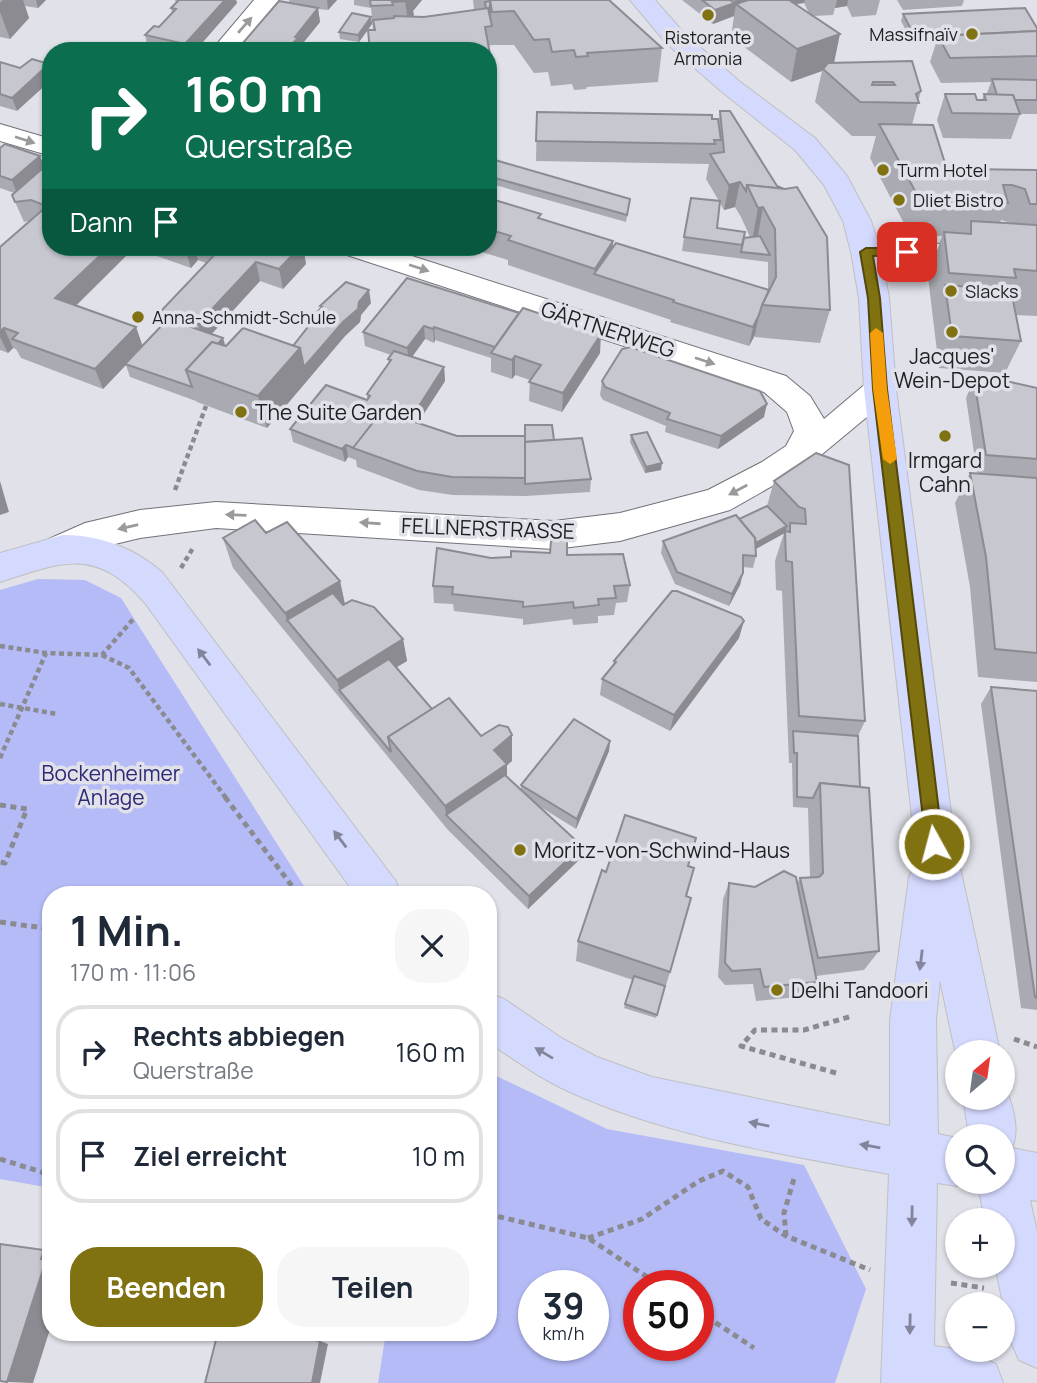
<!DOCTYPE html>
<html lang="de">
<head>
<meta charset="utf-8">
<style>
  :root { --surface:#fff; --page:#f6f6f7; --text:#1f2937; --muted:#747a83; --line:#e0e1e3; --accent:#807111 }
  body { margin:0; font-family:Manrope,sans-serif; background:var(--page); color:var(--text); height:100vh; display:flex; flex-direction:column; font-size:26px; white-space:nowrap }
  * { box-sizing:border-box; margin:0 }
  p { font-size:23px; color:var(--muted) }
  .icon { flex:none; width:38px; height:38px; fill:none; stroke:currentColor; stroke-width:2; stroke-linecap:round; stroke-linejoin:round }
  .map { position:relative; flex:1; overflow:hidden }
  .panel { position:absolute; left:42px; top:886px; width:455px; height:455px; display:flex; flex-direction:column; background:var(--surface); border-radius:28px; box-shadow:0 2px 5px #0004 }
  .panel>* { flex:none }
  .top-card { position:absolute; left:42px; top:42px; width:455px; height:214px; border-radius:28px; box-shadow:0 2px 5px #0004; background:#0b6e4f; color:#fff; overflow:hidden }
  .needle { width:46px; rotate:29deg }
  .controls { position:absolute; left:945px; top:1040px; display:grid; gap:14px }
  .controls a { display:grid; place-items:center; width:70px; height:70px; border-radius:50%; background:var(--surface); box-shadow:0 2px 5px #0004; font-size:35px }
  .speed { position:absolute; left:518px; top:1270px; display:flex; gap:14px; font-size:35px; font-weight:700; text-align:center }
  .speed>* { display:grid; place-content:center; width:91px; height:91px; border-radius:50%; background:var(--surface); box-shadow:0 2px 5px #0004; line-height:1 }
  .speed small { font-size:18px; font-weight:400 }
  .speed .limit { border:10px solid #d22; background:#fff; color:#111 }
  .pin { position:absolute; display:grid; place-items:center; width:60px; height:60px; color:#fff; margin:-30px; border-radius:14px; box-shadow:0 4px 10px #0006 }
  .me { position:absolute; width:77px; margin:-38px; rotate:353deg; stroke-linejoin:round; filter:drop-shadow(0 0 5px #0008) }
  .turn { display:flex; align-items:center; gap:24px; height:147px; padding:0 28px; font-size:32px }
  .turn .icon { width:91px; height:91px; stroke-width:2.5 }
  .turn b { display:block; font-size:49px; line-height:60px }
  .then { display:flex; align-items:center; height:66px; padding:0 28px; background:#0003; gap:14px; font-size:26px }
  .round { display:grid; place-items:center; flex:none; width:74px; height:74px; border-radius:28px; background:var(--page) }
  .summary { display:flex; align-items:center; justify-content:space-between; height:119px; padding:0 28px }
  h1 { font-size:42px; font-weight:700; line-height:52px }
  .action { display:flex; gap:14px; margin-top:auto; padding:14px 28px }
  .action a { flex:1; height:80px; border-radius:28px; background:var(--accent); color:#fff; font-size:28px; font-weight:700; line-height:80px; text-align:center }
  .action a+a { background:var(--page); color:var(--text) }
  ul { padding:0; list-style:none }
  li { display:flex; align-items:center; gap:21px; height:94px; margin:0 14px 10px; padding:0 14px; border:4px solid var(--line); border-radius:28px }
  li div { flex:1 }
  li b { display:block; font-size:26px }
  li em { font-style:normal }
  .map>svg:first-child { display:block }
  .green { fill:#b4bbf7; fill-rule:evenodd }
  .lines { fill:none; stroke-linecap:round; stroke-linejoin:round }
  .minor-casing { stroke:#717278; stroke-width:2 }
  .major-casing { stroke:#c0c0c1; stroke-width:2 }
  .path-far1 { stroke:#8a8b91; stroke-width:4.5; stroke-dasharray:5 3.5; stroke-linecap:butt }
  .path { stroke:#8a8b91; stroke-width:5; stroke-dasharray:6 4.5; stroke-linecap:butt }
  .minor { fill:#fff; fill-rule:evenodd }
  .major { fill:#d4d9fe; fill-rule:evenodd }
  .wall { fill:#aaabb2; fill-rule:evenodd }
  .shaded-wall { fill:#8b8b91 }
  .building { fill:#c6c7cf; stroke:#8b8b91; stroke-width:2; fill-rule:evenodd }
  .oneway { fill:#9a9a9c }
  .oneway2 { fill:#82859b }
  .route { fill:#807111; stroke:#53490b; stroke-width:2 }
  .slow { fill:#f59e0b }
  .poi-dot { fill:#807111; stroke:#e0e1e9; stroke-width:2.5 }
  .labels { text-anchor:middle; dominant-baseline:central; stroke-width:7; stroke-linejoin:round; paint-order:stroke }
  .far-poi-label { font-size:18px; fill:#1e1f22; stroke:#e0e1e9; text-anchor:start }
  .street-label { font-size:21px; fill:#1e1f22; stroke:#e0e1e9 }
  .poi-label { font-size:21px; fill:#1e1f22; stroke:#e0e1e9; text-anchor:start }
  .park-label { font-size:21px; fill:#2d2976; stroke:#e0e1e9 }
</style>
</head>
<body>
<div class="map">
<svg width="1037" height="1383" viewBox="0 0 1037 1383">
  <rect width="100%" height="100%" fill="#e0e1e9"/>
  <!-- green -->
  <g class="green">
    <polygon points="38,579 85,580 121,598 309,894 51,894 51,1188 0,1179 0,590"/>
    <path d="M488,1072L607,1129L804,1165L866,1289L835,1383H378L386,1332H488ZM534,1286H593V1346H534ZM639,1286H698V1346H639Z"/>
  </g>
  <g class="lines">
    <!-- minor casing -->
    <g class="minor-casing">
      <g id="minor">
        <polygon points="254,0 279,0 237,51 211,51"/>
        <polygon points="0,124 51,139 51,156 0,141"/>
        <polygon points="866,243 1037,245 1037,265 866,261 856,259 851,252 856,245"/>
        <polygon points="340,247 384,247 786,376 810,396 824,419 869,381 880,378 891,381 896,389 891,397 809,465 730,510 620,541 554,549 216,528 140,538 94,549 62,563 49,559 44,549 49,539 85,523 140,510 216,502 554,521 620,513 708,490 762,462 786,446 794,431 787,412 764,392 344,254"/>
      </g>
    </g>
    <!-- major casing -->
    <g class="major-casing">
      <g id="major">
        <path d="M630,0H655L685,34L739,81L815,138L847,176L871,221L881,252L889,298L896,389L955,844L1000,1052H957V1060L940,980L936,1020L938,1134L957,1138V1181H969L957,1186L937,1183L934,1346L956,1349L996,1364L1003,1383H881L889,1174C782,1154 670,1137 570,1092C541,1079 515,1060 488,1042V993L504,999L563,1039L597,1057L652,1077L890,1126V1020L909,877L917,862L864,389L859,298L851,252L843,221L824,185L795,150L721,91L667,44Z"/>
        <path d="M63,535C100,535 134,548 162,572L395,880L401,894H355L145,603C95,546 63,562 0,582V553Z"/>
        <path d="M1003,1081C1011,1101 1021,1127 1012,1148L1037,1153V1201L1030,1200L1037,1231V1368L1019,1360L1011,1342L995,1265H1003V1220H985L977,1181H1003V1136H969L963,1097H1003Z"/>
      </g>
    </g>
    <!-- path-far1 -->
    <g class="path-far1">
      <polyline points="175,490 206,406"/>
      <polyline points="181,568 193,548"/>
      <polyline points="0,646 46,653 102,655 135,617"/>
      <polyline points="102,655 129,668 226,798"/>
      <polyline points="0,704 57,714"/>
      <polyline points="0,758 46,653"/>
    </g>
    <!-- path -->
    <g class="path">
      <polyline points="225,797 298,894"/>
      <polyline points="0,805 27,809 5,863 0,862"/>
      <polyline points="0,922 51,929"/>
      <polyline points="1014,1039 1037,1047"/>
      <polyline points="836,1073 741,1046 755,1030 804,1030 852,1016"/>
      <polyline points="0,1159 51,1175"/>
      <polyline points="488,1214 588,1238 661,1286"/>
      <polyline points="786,1236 784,1213 795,1175"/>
      <polyline points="588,1238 642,1219 699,1181 723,1171 748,1187 761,1219 786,1236 870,1270"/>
      <polyline points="951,1283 984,1288"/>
      <polyline points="698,1311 754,1348"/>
    </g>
    <!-- minor -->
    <use href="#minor" class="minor"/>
    <!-- major -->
    <use href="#major" class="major"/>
  </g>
  <!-- wall -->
  <g class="wall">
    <polygon points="0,0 46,0 38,8 25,6 29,18 10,39 0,37"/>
    <polygon points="175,0 236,0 237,3 195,51 114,51 148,48 145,35 159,27 172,13 171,8 176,3"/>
    <polygon points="289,0 337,0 328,10 318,9 320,22 299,48"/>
    <polygon points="354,0 422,0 413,11 414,15 412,16 424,17 484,9 474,10 473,0 609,0 662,48 658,82 587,87 586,89 574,90 572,84 551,86 548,72 534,73 514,45 492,45 488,46 492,65 492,85 488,85 488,51 373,30 371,8 354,5"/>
    <path d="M682,0H880L876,15L852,17L847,6L835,8L833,15L813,16L834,63L912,61L921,91L912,125L949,176H961L964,169L1037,170V316L1016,315L1021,341L1005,373L939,368L928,277L942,236L910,235L870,158L876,136H852L815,102L822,71L791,82L731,37L734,16L713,24ZM804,3L809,13L796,4ZM1001,220L1011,223L1012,224L1000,223Z"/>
    <polygon points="897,0 964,0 962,6 903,10"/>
    <polygon points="903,14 1037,28 1037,114 1020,114 1011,139 943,138 937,120 945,94 982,100 984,94 988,95 987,93 991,82 941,83 930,62 936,43 913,44 901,21"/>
    <polygon points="371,17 372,24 359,42 340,39 339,32"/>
    <polygon points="0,62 17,111 0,106"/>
    <polygon points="51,104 51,121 46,109"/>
    <path d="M720,111L830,310L820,343L755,337V335L749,346L670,322L671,320L508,265V260L465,247H488V198L541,219L613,241V247L768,289V262L682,251L684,237L719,201L706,179L709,164L536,161L537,112L719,119ZM720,203L724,210L735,207L741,217L750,237L744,238L717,228Z"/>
    <path d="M0,148L40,156L44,167L51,247H303L306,264L283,289L260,281L212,334L225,346H293L317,316L316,313L320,309V306L371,303L361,315L360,322L345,336L267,428L197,402L196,401L130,377L126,365L103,389L21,358L16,349L13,348L8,353L0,350V247L29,221L24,222L12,195L14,193L0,188ZM134,248L191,268L198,260L206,263L161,311L164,323L142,346L136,327L76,306Z"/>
    <polygon points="488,158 629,206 626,222 488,183"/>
    <polygon points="407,278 600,353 562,412 529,401 530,380 515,375 512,379 491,372 491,358 435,340 434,343 425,339 412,357 444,367 445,381 418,423 457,436 554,440 591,479 590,492 525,496 453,495 419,490 357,467 356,460 348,457 345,462 293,442 290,429 367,399 367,394 389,364 388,359 391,355 365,346 363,332"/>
    <polygon points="974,379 1037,388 1037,682 978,677 970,587 955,503 970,473 977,473 966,398"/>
    <polygon points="602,381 764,417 718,449 665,432 666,426 603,400 600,395"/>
    <polygon points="631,435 661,470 645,473 630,442"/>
    <polygon points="816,453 865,721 858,736 860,787 879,951 864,970 816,976 817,982 807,996 756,1001 753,984 725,985 718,977 723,899 729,883 755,887 797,884 800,878 810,877 808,808 793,807 792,763 789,763 782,591 776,590 775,561 784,533 756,549 756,556 753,568 743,567 740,585 729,606 675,584 661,553 663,541 739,519 767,506 774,481"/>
    <polygon points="266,533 340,581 345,604 403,639 407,661 396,667 432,709 481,736 512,761 507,765 507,777 521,790 521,785 610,741 609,751 576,829 539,806 582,846 580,859 528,909 448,830 233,568 223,538"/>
    <polygon points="567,555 630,585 627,602 616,603 614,615 598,616 598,623 573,625 572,619 523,625 523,619 454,611 453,604 434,603 433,586 491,558"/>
    <polygon points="739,638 670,731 600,695 602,679 613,665 614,661"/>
    <polygon points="991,687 1037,691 1037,1010 1021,1008 981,704"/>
    <polygon points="688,866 686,896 670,972 656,1018 624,1008 633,980 576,961 578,941 606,872"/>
  </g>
  <!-- shaded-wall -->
  <g class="shaded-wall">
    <polygon points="3,0 23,0 29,18 10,39 0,12 0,3"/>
    <polygon points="36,0 46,0 38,8"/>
    <polygon points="225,0 236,0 237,3 195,51 187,51 185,44"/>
    <polygon points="327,0 337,0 328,10"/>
    <polygon points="405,0 422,0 413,11 414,15 408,22"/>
    <polygon points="735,0 805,0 804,3 753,10 736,4 734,16 713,24 715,10 735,3"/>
    <polygon points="837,0 848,0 847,6 835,8"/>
    <polygon points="318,8 320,22 299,48 300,51 285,51"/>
    <polygon points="371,17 372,24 359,42 358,35"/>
    <polygon points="840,34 833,68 823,69 822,71 791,82 797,49"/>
    <polygon points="49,64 51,70 51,80 17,111 12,98"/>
    <polygon points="40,156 45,170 17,194 12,180"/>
    <polygon points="740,182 735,207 724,210 729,185"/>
    <polygon points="763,207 757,241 752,241 758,208"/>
    <polygon points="613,241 611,266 594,274 595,269"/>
    <polygon points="109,247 134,247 134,248 63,318 55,298"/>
    <polygon points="186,247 194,247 198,260 191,268 185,248"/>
    <polygon points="300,247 303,247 306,264 283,289 279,269"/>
    <polygon points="256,262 260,281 203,343 198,324"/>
    <polygon points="369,290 371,303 361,315 360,322 345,336 267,428 258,396 300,348 359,302"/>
    <polygon points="759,315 755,335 749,346 753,327"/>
    <polygon points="424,326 425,339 409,361 407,348"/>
    <polygon points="136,327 143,347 103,389 95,369"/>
    <polygon points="434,327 435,340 434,343 433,329"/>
    <polygon points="4,328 13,348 8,353 0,337 0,332"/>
    <polygon points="601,334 600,353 562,412 563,393"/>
    <polygon points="223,338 227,351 206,357"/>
    <polygon points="515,356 515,375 512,379 512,360"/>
    <polygon points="444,367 445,381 408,438 407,425"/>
    <polygon points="767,404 764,417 718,449 721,436"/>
    <polygon points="346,445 348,457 345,462 342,449"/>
    <polygon points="662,463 661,470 645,473 646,467"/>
    <polygon points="0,481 9,512 0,515"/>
    <polygon points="787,526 785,533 752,551 754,544"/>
    <polygon points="743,573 740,585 729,606 732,594"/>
    <polygon points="340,581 346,610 287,620 285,613"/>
    <polygon points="744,621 739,638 670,731 674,715"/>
    <polygon points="403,639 407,661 346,698 339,690 342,701 337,680"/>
    <polygon points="512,735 512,761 507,765 507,789 446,815 445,806 494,750"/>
    <polygon points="610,741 609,751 576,829 577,819"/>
    <polygon points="582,846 580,859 528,909 529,896"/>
    <polygon points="44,1250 51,1253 51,1326 33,1383 7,1382"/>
    <polygon points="320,1341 328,1344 320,1383 312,1383"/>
  </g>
  <!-- building -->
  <g class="building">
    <polygon points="179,0 225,0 185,44 145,35 154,26 159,27 176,9 171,8"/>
    <polygon points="371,0 406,0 406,1 392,2 393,5 371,6 370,1"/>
    <polygon points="490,0 609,0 662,48 587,53 588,56 576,57 574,50 552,52 549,39 534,40 514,11 492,12"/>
    <polygon points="702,0 730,0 735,3 715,10"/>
    <polygon points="748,0 789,0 840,34 797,49 736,4"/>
    <polygon points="279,1 318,8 295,37 298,38 285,51 236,51"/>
    <polygon points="490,1 490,17 488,8 486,9 485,2"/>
    <polygon points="488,8 492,26 485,27 492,65 488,65 488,51 370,51 368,30 375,30 373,20 394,18 394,16 424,17"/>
    <polygon points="1025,8 1037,28 1037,31 915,37 903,14"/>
    <polygon points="352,13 371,17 358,35 339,32"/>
    <polygon points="1037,31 1037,56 950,58 938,36"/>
    <polygon points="121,44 162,51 114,51"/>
    <polygon points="32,59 49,64 12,98 0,94 0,62 20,68"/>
    <path d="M912,61L921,91L916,94L919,103L860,102L823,69L828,63ZM873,82H893L895,85H872Z"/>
    <polygon points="992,79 1037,80 1037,100 1015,100 1013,95 997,95"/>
    <polygon points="945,94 975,94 977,100 986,100 984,94 1013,95 1020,114 952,113"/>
    <polygon points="720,111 730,111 777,186 784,189 747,185 746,191 740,182 729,185 710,154 724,152"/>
    <polygon points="537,112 712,115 712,119 718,119 721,140 714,140 715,144 536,141"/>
    <polygon points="879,124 933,125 949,176 965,176 964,169 1037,170 1037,204 1030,204 1025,189 1012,185 1003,185 1008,203 921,202"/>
    <polygon points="5,144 40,156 12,180 0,176 0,148"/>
    <polygon points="488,158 630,199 627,215 488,176"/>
    <polygon points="51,161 51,247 109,247 55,298 136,327 95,369 12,339 18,333 4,328 0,332 0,247 47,206 31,200 15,202 12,195"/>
    <polygon points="747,185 785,189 797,187 827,237 830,310 762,305 776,277 775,229 763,207 758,208"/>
    <polygon points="488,198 541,214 538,218 613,241 595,269 508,240 511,236 488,229"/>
    <polygon points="691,198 720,201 717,228 745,232 742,245 684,237"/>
    <polygon points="971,221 1037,225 1037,271 1014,269 1016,278 949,273 944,232 971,234"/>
    <polygon points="760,236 770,255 741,252 744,238"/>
    <polygon points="616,243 769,290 762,305 759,315 753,327 673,302 674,300 594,274"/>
    <polygon points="212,247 300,247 279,269 256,262 198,324 161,311 220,249"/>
    <polygon points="407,278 519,313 495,347 434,327 433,329 424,326 407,348 363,332"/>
    <polygon points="346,282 369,290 359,302 358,309 343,322 304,367 300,348 293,346 318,314 316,313 322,307 320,306"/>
    <polygon points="945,285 1011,290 1021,341 952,336"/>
    <polygon points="523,308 601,334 563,393 529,382 541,365 515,356 512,360 491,353"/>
    <polygon points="168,319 223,338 218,344 212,342 186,370 192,387 125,364"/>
    <polygon points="243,328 300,348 258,396 186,370 212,342 226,346"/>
    <polygon points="630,347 760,391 767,404 721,436 667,419 670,413 605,387 602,381 622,349"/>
    <polygon points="394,351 444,367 410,420 382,411 354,448 346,445 342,449 290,429 326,385 367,400 370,396 367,394 391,360 388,359"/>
    <polygon points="974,379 1006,381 1037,388 1037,459 986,455"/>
    <polygon points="382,411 457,436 525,436 525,478 452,477 417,471 353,448"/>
    <polygon points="525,425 552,425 554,440 525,442"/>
    <polygon points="647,432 662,463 646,467 631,435"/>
    <polygon points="582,438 591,479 525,484 525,442"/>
    <polygon points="816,453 849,465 865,721 799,716 792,562 786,561 785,531 790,532 790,523 806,524 805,509 799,507 774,481"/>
    <polygon points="970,473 1037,478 1037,653 995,649 986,557"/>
    <polygon points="767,506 787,526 756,543 755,538 739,519"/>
    <polygon points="736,515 755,538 756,556 743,555 743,573 732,594 677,572 663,541"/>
    <polygon points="255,520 266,533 287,522 340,581 285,613 223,538"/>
    <polygon points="551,541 567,541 567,555 623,554 630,585 614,586 616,598 598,599 599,605 574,608 573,602 523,607 523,602 452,594 453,587 433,586 437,548 491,558 511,557 511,551 550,553"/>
    <polygon points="672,591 677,591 741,617 744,621 674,715 602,679 616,662 614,661"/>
    <polygon points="333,593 343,605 352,600 374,607 403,639 337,680 287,620"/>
    <polygon points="389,659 432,709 388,737 391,752 339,690"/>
    <polygon points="991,687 1037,691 1037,998 1035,997"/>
    <polygon points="449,698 481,736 499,725 508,727 512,735 494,750 507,764 445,806 388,737"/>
    <polygon points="574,719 610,741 577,819 521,785"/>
    <polygon points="793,731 858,736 860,787 820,783 813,798 797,797 797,753 794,753"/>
    <polygon points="505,775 582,846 529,896 446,815"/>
    <polygon points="820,783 869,788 879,951 818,958 800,878 819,877 823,873"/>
    <polygon points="625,815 696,838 688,866 694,868 686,896 691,898 670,972 578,941 602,870 606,872"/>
    <polygon points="784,871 796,877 817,982 764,987 760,969 732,971 725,963 729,883 755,887"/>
    <polygon points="634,976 665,986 657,1015 625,1004"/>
    <polygon points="0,1244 44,1250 41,1259 46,1260 7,1382 0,1381"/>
    <polygon points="218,1332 269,1332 320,1341 312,1383 205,1383"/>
  </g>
  <!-- one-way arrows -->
  <defs><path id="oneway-solid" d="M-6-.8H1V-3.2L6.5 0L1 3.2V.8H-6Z" transform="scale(1.75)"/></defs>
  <g class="oneway">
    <use href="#oneway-solid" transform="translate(245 25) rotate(-49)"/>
    <use href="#oneway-solid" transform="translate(25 140) rotate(18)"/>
    <use href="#oneway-solid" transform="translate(419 268) rotate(18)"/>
    <use href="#oneway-solid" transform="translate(705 361) rotate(18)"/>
    <use href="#oneway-solid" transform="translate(738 490) rotate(152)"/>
    <use href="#oneway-solid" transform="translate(236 515) rotate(-178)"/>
    <use href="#oneway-solid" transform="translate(370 523) rotate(-176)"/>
    <use href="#oneway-solid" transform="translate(128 527) rotate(167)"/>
  </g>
  <g class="oneway2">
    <use href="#oneway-solid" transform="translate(204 657) rotate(-127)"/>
    <use href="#oneway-solid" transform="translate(340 839) rotate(-127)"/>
    <use href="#oneway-solid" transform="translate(921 960) rotate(97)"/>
    <use href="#oneway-solid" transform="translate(544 1053) rotate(-149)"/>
    <use href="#oneway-solid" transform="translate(759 1124) rotate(-168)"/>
    <use href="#oneway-solid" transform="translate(870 1146) rotate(-170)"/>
    <use href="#oneway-solid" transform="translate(912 1216) rotate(91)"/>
    <use href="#oneway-solid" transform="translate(910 1324) rotate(91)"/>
  </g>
  <!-- route -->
  <polygon class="route" points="907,248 911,249 911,255 873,256 880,298 887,389 943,844 941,849 934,852 928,849 926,844 873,389 868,298 860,252 866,248"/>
  <!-- slow -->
  <polygon class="slow" points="876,328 883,333 887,389 897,459 890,464 883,459 873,389 870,333"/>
  <!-- markers -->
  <g class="poi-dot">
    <circle cx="708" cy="15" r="7"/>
    <circle cx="972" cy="34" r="7"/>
    <circle cx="883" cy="170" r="7"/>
    <circle cx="899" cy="200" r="7"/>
    <circle cx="951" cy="291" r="7"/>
    <circle cx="138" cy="317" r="7"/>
    <circle cx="952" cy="332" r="7"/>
    <circle cx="241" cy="412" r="7"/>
    <circle cx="945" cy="436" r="7"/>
    <circle cx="520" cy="850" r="7"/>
    <circle cx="777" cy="990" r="7"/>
  </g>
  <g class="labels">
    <!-- far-poi labels -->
    <g class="far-poi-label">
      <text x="958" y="34" text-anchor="end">Massifnaïv</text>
      <text x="708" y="37" text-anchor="middle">Ristorante<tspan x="708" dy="21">Armonia</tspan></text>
      <text x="897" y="170">Turm Hotel</text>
      <text x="913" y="200">Dliet Bistro</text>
      <text x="965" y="291">Slacks</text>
      <text x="152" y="317">Anna-Schmidt-Schule</text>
    </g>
    <!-- street labels -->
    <g class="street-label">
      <text transform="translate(608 329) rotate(18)">GÄRTNERWEG</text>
      <text transform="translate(488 528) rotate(2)">FELLNERSTRASSE</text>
    </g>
    <!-- poi labels -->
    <g class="poi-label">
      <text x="952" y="356" text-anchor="middle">Jacques'<tspan x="952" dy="24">Wein-Depot</tspan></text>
      <text x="255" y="412">The Suite Garden</text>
      <text x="945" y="460" text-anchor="middle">Irmgard<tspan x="945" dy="24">Cahn</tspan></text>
      <text x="534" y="850">Moritz-von-Schwind-Haus</text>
      <text x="791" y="990">Delhi Tandoori</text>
    </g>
    <!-- park labels -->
    <g class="park-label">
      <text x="111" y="773">Bockenheimer<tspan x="111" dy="24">Anlage</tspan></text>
    </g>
  </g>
</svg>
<div class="controls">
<a><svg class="needle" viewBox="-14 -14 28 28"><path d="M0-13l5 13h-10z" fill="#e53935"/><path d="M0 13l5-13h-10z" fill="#747a83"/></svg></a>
<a><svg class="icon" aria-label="search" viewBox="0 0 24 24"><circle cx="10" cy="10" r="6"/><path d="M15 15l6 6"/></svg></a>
<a>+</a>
<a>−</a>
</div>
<div class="speed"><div>39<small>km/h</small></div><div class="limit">50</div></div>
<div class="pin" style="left:907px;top:252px;background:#d93025"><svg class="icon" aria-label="arrive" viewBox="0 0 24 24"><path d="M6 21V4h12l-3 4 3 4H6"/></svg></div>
<svg class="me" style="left:934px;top:844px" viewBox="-20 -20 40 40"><circle r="17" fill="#807111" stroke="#fff" stroke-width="3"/><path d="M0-11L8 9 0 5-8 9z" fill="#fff"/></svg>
<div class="top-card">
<div class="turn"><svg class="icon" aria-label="right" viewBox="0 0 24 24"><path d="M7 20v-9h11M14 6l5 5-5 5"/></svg><div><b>160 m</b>Querstraße</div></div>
<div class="then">Dann<svg class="icon" aria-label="arrive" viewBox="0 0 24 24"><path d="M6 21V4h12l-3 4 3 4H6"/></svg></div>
</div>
<section class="panel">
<div class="summary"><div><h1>1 Min.</h1><p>170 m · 11:06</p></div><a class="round"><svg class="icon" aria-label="close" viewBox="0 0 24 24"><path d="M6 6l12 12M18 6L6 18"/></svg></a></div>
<ul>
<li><svg class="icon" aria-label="right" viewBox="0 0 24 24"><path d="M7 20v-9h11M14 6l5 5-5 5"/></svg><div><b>Rechts abbiegen</b><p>Querstraße</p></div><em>160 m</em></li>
<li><svg class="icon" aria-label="arrive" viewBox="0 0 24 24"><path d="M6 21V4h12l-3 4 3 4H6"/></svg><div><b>Ziel erreicht</b></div><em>10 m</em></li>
</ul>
<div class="action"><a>Beenden</a><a>Teilen</a></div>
</section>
</div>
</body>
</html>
